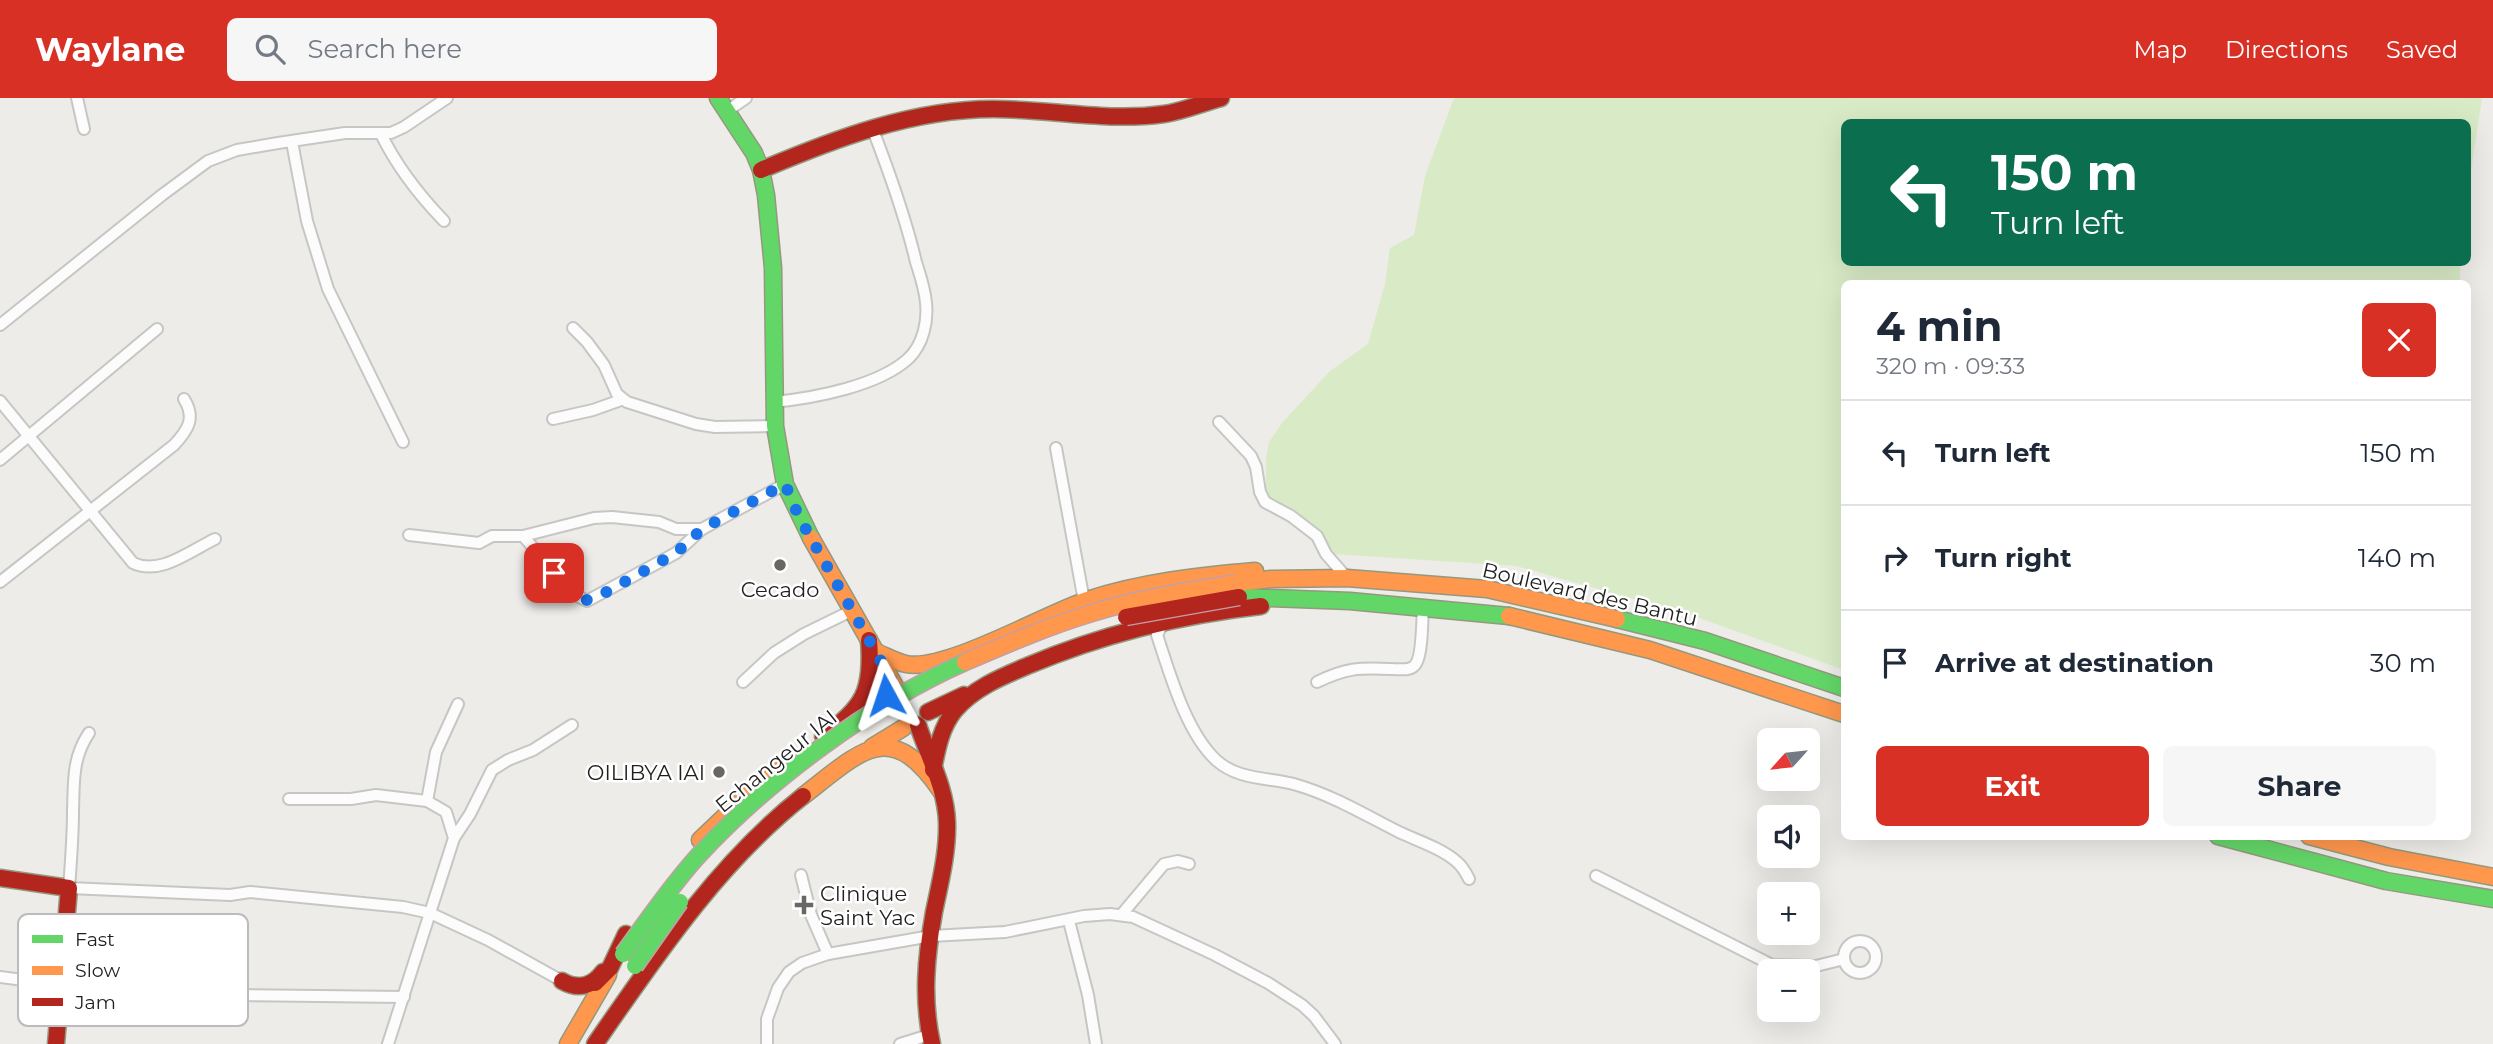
<!DOCTYPE html>
<html lang="en">
<head>
<meta charset="utf-8">
<style>
  :root { --surface:#fff; --page:#f6f6f7; --text:#1f2937; --muted:#747a83; --line:#e0e1e3; --accent:#d93025 }
  body { margin:0; font-family:Montserrat,sans-serif; background:var(--page); color:var(--text); height:100vh; display:flex; flex-direction:column; font-size:26px; white-space:nowrap }
  * { box-sizing:border-box; margin:0 }
  p { font-size:23px; color:var(--muted) }
  .icon { flex:none; width:38px; height:38px; fill:none; stroke:currentColor; stroke-width:2; stroke-linecap:round; stroke-linejoin:round }
  .map { position:relative; flex:1; overflow:hidden }
  .side { position:absolute; left:1841px; top:182px; width:630px; height:560px; display:flex; flex-direction:column; background:var(--surface); border-radius:10px; box-shadow:0 7px 28px #0002 }
  .side>* { flex:none }
  .guide { position:absolute; left:1841px; top:21px; width:630px; height:147px; border-radius:10px; box-shadow:0 7px 28px #0002; background:#0b6e4f; color:#fff; overflow:hidden }
  .needle { width:46px; rotate:243deg }
  .buttons { position:absolute; left:1757px; top:630px; display:grid; gap:14px }
  .buttons a { display:grid; place-items:center; width:63px; height:63px; border-radius:10px; background:var(--surface); box-shadow:0 7px 28px #0002; font-size:35px }
  .pin { position:absolute; display:grid; place-items:center; width:60px; height:60px; color:#fff; margin:-30px; border-radius:14px; box-shadow:0 4px 10px #0006 }
  .me { position:absolute; width:77px; margin:-38px; rotate:355deg; stroke-linejoin:round; filter:drop-shadow(0 0 5px #0008) }
  .turn { display:flex; align-items:center; gap:24px; height:147px; padding:0 35px; font-size:32px }
  .turn .icon { width:91px; height:91px; stroke-width:2.5 }
  .turn b { display:block; font-size:49px; line-height:60px }
  .round { display:grid; place-items:center; flex:none; width:74px; height:74px; border-radius:10px; background:var(--page) }
  .summary { display:flex; align-items:center; justify-content:space-between; height:119px; padding:0 35px }
  h1 { font-size:42px; font-weight:700; line-height:52px }
  .button { display:flex; gap:14px; margin-top:auto; padding:14px 35px }
  .button a { flex:1; height:80px; border-radius:10px; background:var(--accent); color:#fff; font-size:28px; font-weight:700; line-height:80px; text-align:center }
  .button a+a { background:var(--page); color:var(--text) }
  ul { padding:0; list-style:none }
  li { display:flex; align-items:center; gap:21px; height:105px; padding:0 35px; border-top:2px solid var(--line) }
  li div { flex:1 }
  li b { display:block; font-size:26px }
  li em { font-style:normal }
  header { display:flex; align-items:center; gap:42px; box-sizing:border-box; height:98px; padding:0 35px; background:var(--accent); color:#fff }
  header strong { font-size:33px }
  nav { display:flex; gap:38px; margin-inline-start:auto; font-size:24px }
  .search { width:490px; height:63px; background:var(--page); display:flex; align-items:center; gap:18px; box-sizing:border-box; padding:0 24px; border-radius:10px; color:var(--muted); font-size:26px }
  .map>svg:first-child { display:block }
  .grass { fill:#d9ebc6 }
  .lines { fill:none; stroke-linecap:round; stroke-linejoin:round }
  .street-casing { stroke:#c6c6c4; stroke-width:14 }
  .fast-casing { stroke:#95987f; stroke-width:19 }
  .slow-casing { stroke:#95987f; stroke-width:19 }
  .jam-casing { stroke:#95987f; stroke-width:19 }
  .street { stroke:#fcfcfc; stroke-width:10 }
  .fast { stroke:#63d668; stroke-width:16 }
  .slow { stroke:#ff974d; stroke-width:16 }
  .jam { stroke:#b3261e; stroke-width:16 }
  .fast-bridge-casing { stroke:#c39ea8; stroke-width:19; stroke-linecap:butt }
  .slow-bridge-casing { stroke:#c39ea8; stroke-width:19; stroke-linecap:butt }
  .jam-bridge-casing { stroke:#c39ea8; stroke-width:19; stroke-linecap:butt }
  .fast-bridge { stroke:#63d668; stroke-width:16 }
  .slow-bridge { stroke:#ff974d; stroke-width:16 }
  .jam-bridge { stroke:#b3261e; stroke-width:16 }
  .route { stroke:#1a73e8; stroke-width:12; stroke-dasharray:0 21.6 }
  .poi-dot { fill:#676765; stroke:#fff; stroke-width:2.5 }
  .labels { text-anchor:middle; dominant-baseline:central; stroke-width:5; stroke-linejoin:round; paint-order:stroke }
  .poi-label { font-size:21px; fill:#1f1f1f; stroke:#fff }
  .street-label { font-size:21px; fill:#1f1f1f; stroke:#fff }
  .key { fill:#fff; stroke:#bcbcbc; stroke-width:2 }
  .key-label { font-size:19px; fill:#1f1f1f }
</style>
</head>
<body>
<header>
<strong>Waylane</strong>
<div class="search"><svg class="icon" aria-label="search" viewBox="0 0 24 24"><circle cx="10" cy="10" r="6"/><path d="M15 15l6 6"/></svg>Search here</div>
<nav><a>Map</a><a>Directions</a><a>Saved</a></nav>
</header>
<div class="map">
<svg width="2493" height="946" viewBox="0 0 2493 946">
  <rect width="100%" height="100%" fill="#edece8"/>
  <!-- grass -->
  <path class="grass" d="M1454,0H2482L2468,92V24H1844V164H2460V185L1844,186V572L1691,517L1516,468L1334,456C1318,429 1292,415 1266,399V361L1269,344L1282,325L1330,273L1368,246L1385,186L1390,150L1414,137L1425,78Z"/>
  <g class="lines">
    <!-- street casing -->
    <g class="street-casing">
      <g id="street">
        <polyline points="77,0 84,31"/>
        <polyline points="727,13 746,0"/>
        <path d="M381,36C397,69 419,97 444,123"/>
        <polyline points="292,44 307,123 328,191 403,344"/>
        <polyline points="0,227 162,97 208,63 237,52 278,45 345,35 391,35 404,29 447,0"/>
        <polyline points="573,230 587,244 604,267 617,296 627,304 696,326 715,329 775,328"/>
        <path d="M0,303L133,465C160,478 190,453 215,441"/>
        <path d="M774,304C814,300 879,288 909,260C923,246 928,224 926,205C925,191 920,177 916,164C905,118 890,76 873,32"/>
        <polyline points="553,321 593,312 621,302"/>
        <polyline points="1219,324 1251,358 1256,369 1260,394 1265,404 1291,418 1317,438 1326,456 1347,480"/>
        <polyline points="1056,350 1084,503"/>
        <polyline points="0,362 157,231"/>
        <polyline points="409,437 479,445 492,438 523,438 574,496 587,503 676,455 702,431 785,386"/>
        <polyline points="523,438 594,420 612,419 659,424 676,431 702,431"/>
        <path d="M0,484L174,347C188,332 196,320 184,301"/>
        <path d="M1163,525L1157,537C1170,576 1186,634 1216,662C1239,683 1270,679 1297,687C1334,698 1365,717 1399,734C1418,743 1441,750 1457,764C1462,768 1466,775 1469,781"/>
        <polyline points="743,584 774,555 804,536 853,512"/>
        <path d="M1317,584C1348,569 1359,570 1393,571C1399,571 1409,573 1414,568C1423,561 1422,520 1423,508"/>
        <path d="M89,635C72,660 74,684 73,713C73,739 71,764 69,790L230,797L250,794L403,809L430,815L488,842L562,883"/>
        <polyline points="289,701 351,701 376,697 427,703 446,714 454,740 388,946"/>
        <polyline points="427,703 436,654 458,606"/>
        <polyline points="454,740 470,716 492,672 508,662 533,652 572,627"/>
        <polyline points="801,777 811,817 828,856"/>
        <polyline points="1596,778 1772,867 1816,868 1844,861"/>
        <polyline points="1122,816 1164,766 1178,763 1189,766"/>
        <polyline points="1069,823 1088,897 1096,946"/>
        <circle cx="1860" cy="859" r="16"/>
        <polyline points="0,879 62,887 134,891 161,896 404,899"/>
        <polyline points="767,946 767,921 778,890 789,874 802,865 828,856 931,838 1005,834 1084,818 1110,816 1133,819 1215,857 1268,885 1302,907 1314,918 1335,946"/>
        <polyline points="900,946 929,937"/>
      </g>
    </g>
    <!-- fast casing -->
    <g class="fast-casing">
      <g id="fast">
        <polyline points="718,0 754,55 761,72 766,97 773,170 775,328 785,386 811,440"/>
        <polyline points="1241,499 1350,503 1509,518"/>
        <polyline points="1617,521 1705,543 1844,590"/>
        <polyline points="2218,738 2386,783 2493,801"/>
      </g>
    </g>
    <!-- slow casing -->
    <g class="slow-casing">
      <g id="slow">
        <polyline points="811,440 895,588"/>
        <polyline points="1236,485 1271,481 1347,480 1487,491 1617,521"/>
        <polyline points="1509,518 1650,552 1844,616"/>
        <path d="M876,554C886,558 896,564 906,566C945,574 1045,516 1087,502C1142,484 1197,478 1255,473"/>
        <polyline points="872,649 903,630"/>
        <path d="M803,698C860,654 890,618 941,693"/>
        <polyline points="2309,738 2389,759 2493,779"/>
        <polyline points="700,742 761,684 791,661"/>
        <polyline points="568,946 608,877"/>
      </g>
    </g>
    <!-- jam casing -->
    <g class="jam-casing">
      <g id="jam">
        <path d="M761,72C834,41 913,11 993,11C1050,11 1107,24 1164,16C1184,13 1202,5 1221,0"/>
        <polyline points="928,614 964,597"/>
        <path d="M918,627C928,658 946,690 947,724C948,754 940,785 934,814C926,859 922,901 932,946"/>
        <path d="M823,638C864,610 873,592 869,542"/>
        <path d="M933,672C937,651 941,629 955,612C974,590 1001,579 1027,568C1103,536 1180,517 1261,508"/>
        <polyline points="0,780 69,790 56,946"/>
        <path d="M562,883C578,892 592,889 603,874"/>
        <polyline points="595,885 610,870 626,836"/>
        <path d="M595,946C656,858 718,765 803,698"/>
      </g>
    </g>
    <!-- street -->
    <use href="#street" class="street"/>
    <!-- fast -->
    <use href="#fast" class="fast"/>
    <!-- slow -->
    <use href="#slow" class="slow"/>
    <!-- jam -->
    <use href="#jam" class="jam"/>
    <!-- fast-bridge casing -->
    <g class="fast-bridge-casing">
      <g id="fast-bridge">
        <path d="M623,856C647,823 670,789 698,758C767,683 872,605 965,564"/>
        <polyline points="635,868 680,804"/>
      </g>
    </g>
    <!-- slow-bridge casing -->
    <g class="slow-bridge-casing">
      <path id="slow-bridge" d="M965,564C1007,546 1049,528 1092,515C1139,500 1188,493 1236,485"/>
    </g>
    <!-- jam-bridge casing -->
    <g class="jam-bridge-casing">
      <polyline id="jam-bridge" points="1126,519 1239,499"/>
    </g>
    <!-- fast-bridge -->
    <use href="#fast-bridge" class="fast-bridge"/>
    <!-- slow-bridge -->
    <use href="#slow-bridge" class="slow-bridge"/>
    <!-- jam-bridge -->
    <use href="#jam-bridge" class="jam-bridge"/>
  </g>
  <g class="lines">
    <!-- route -->
    <path class="route" d="M554,475C564,485 576,504 592,502L676,455L702,431L785,386L799,419L895,588L886,597"/>
  </g>
  <!-- markers -->
  <g class="poi-dot">
    <circle cx="780" cy="467" r="7"/>
    <circle cx="719" cy="674" r="7"/>
    <path d="M800.5 796.5h7v7h7v7h-7v7h-7v-7h-7v-7h7z"/>
  </g>
  <g class="labels">
    <!-- poi labels -->
    <g class="poi-label">
      <text x="780" y="491">Cecado</text>
      <text x="705" y="674" text-anchor="end">OILIBYA IAI</text>
      <text x="820" y="795" text-anchor="start">Clinique<tspan x="820" dy="24">Saint Yac</tspan></text>
    </g>
    <!-- street labels -->
    <g class="street-label">
      <text transform="translate(1590 496) rotate(13)">Boulevard des Bantu</text>
      <text transform="translate(776 663) rotate(-39)">Echangeur IAI</text>
    </g>
  </g>
  <!-- legend -->
  <rect x="18" y="816" width="230" height="112" rx="10" class="key"/>
  <rect x="32" y="837" width="31" height="8" fill="#63d668"/>
  <rect x="32" y="868" width="31" height="9" fill="#ff974d"/>
  <rect x="32" y="900" width="31" height="8" fill="#b3261e"/>
  <g class="key-label">
    <text x="75" y="848">Fast</text>
    <text x="75" y="879">Slow</text>
    <text x="75" y="911">Jam</text>
  </g>
</svg>
<div class="buttons">
<a><svg class="needle" viewBox="-14 -14 28 28"><path d="M0-13l5 13h-10z" fill="#e53935"/><path d="M0 13l5-13h-10z" fill="#747a83"/></svg></a>
<a><svg class="icon" aria-label="sound" viewBox="0 0 24 24"><path d="M4 9h4l5-4v14l-5-4H4zM17 9q2 3 0 6"/></svg></a>
<a>+</a>
<a>−</a>
</div>
<div class="pin" style="left:554px;top:475px;background:#d93025"><svg class="icon" aria-label="arrive" viewBox="0 0 24 24"><path d="M6 21V4h12l-3 4 3 4H6"/></svg></div>
<svg class="me" style="left:886px;top:597px" viewBox="-20 -20 40 40"><path d="M0-17L14 15 0 8-14 15z" fill="#1a73e8" stroke="#fff" stroke-width="4"/></svg>
<div class="guide">
<div class="turn"><svg class="icon" aria-label="left" viewBox="0 0 24 24"><path d="M17 20v-9H6M10 6l-5 5 5 5"/></svg><div><b>150 m</b>Turn left</div></div>
</div>
<section class="side">
<div class="summary"><div><h1>4 min</h1><p>320 m · 09:33</p></div><a class="round" style="background:#d93025;color:#fff"><svg class="icon" aria-label="close" viewBox="0 0 24 24"><path d="M6 6l12 12M18 6L6 18"/></svg></a></div>
<ul>
<li><svg class="icon" aria-label="left" viewBox="0 0 24 24"><path d="M17 20v-9H6M10 6l-5 5 5 5"/></svg><div><b>Turn left</b></div><em>150 m</em></li>
<li><svg class="icon" aria-label="right" viewBox="0 0 24 24"><path d="M7 20v-9h11M14 6l5 5-5 5"/></svg><div><b>Turn right</b></div><em>140 m</em></li>
<li><svg class="icon" aria-label="arrive" viewBox="0 0 24 24"><path d="M6 21V4h12l-3 4 3 4H6"/></svg><div><b>Arrive at destination</b></div><em>30 m</em></li>
</ul>
<div class="button"><a>Exit</a><a>Share</a></div>
</section>
</div>
</body>
</html>
